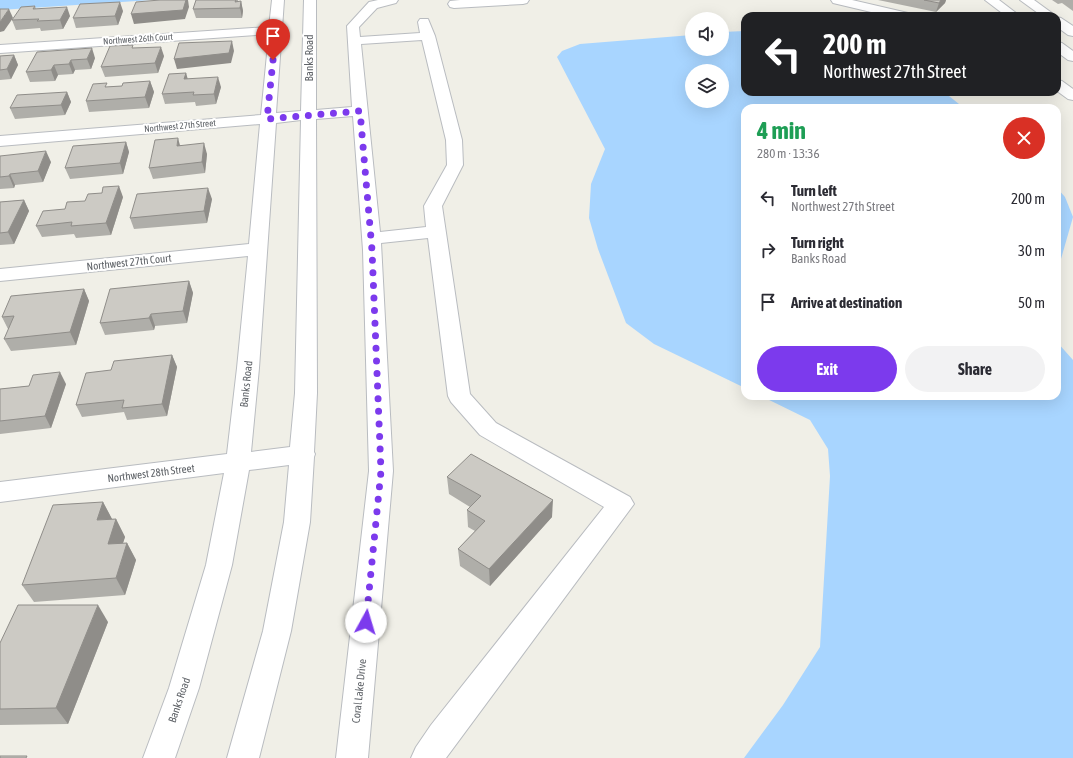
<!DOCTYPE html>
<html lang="en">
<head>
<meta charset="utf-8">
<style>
  :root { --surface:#fff; --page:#f2f2f3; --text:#2b2b33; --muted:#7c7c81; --accent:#7c3aed }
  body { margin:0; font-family:"Asap Condensed",sans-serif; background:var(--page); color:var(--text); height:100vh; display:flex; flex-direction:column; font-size:15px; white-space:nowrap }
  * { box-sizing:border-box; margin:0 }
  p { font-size:13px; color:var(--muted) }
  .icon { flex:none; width:22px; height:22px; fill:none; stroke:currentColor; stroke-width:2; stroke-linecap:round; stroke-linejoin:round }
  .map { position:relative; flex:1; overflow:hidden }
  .drawer { position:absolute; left:741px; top:104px; width:320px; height:296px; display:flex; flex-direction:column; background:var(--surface); border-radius:12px; box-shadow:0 4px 16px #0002 }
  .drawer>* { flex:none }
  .hud { position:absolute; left:741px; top:12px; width:320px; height:84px; border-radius:12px; box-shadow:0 4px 16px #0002; background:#202124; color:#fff; overflow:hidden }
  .controls { position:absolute; left:685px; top:12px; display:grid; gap:8px }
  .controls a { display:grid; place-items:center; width:44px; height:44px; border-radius:50%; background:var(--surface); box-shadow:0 4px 16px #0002; font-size:20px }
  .pin { position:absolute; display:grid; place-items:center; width:34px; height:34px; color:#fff; margin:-41px -17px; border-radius:50% 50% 50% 0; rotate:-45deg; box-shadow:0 0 4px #0007 }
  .pin .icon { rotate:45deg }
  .me { position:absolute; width:44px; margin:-22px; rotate:6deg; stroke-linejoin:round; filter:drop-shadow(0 0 3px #0008) }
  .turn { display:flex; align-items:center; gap:14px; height:84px; padding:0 16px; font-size:18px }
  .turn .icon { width:52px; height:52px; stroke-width:2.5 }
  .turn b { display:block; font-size:28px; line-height:34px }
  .round { display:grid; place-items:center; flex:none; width:42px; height:42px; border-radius:21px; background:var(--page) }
  .overview { display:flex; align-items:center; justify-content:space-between; height:68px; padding:0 16px }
  h1 { font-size:24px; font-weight:700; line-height:30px; color:#1e9e55 }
  .button { display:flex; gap:8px; margin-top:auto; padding:8px 16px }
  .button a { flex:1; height:46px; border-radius:24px; background:var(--accent); color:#fff; font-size:16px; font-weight:700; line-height:46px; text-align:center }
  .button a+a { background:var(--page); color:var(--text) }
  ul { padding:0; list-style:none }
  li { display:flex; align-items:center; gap:12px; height:52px; padding:0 16px }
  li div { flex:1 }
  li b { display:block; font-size:15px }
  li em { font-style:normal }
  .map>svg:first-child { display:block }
  .water { fill:#a8d5ff; fill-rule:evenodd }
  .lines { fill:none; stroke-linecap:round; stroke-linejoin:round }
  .minor-casing { stroke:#b9bcc0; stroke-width:2 }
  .minor { fill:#fff; fill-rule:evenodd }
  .wall { fill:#afaea9 }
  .shaded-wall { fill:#8f8d89 }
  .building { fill:#cccac4; stroke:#8f8d89 }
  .route { stroke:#7c3aed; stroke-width:7; stroke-dasharray:0 12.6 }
  .labels { text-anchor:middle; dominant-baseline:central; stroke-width:4; stroke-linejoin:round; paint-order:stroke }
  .far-street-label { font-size:9px; fill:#5e6267; stroke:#fff }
  .street-label { font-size:11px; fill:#5e6267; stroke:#fff }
</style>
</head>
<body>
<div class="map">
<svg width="1073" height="758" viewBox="0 0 1073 758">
  <rect width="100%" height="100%" fill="#f0efe7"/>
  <!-- water -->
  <g class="water">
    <polygon points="0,0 152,0 0,10"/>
    <path d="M745,31V92H944L964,108H745V388L654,344L626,323L598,249L589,218L591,184L605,149L557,57L562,51L580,44L692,35V49H722V32ZM692,71H722V101H692Z"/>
    <polygon points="1057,188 1065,197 1073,217 1057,273"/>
    <polygon points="1057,342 1073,360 1073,758 744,758 783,705 820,647 830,476 828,449 810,420 761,396 1057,396"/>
  </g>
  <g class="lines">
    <!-- minor casing -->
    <g class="minor-casing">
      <g id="minor">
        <path d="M272,0H284L276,113L301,111L304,0H316V110L352,107L347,26L369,2L378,0H398L396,3L377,8L359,27L360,37L420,33L418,22L420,19H428L435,36L462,140L463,165L442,206L470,394L496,423L630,497L634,504L446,758H411L416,747L431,725L604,507L480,435L451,402L448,396L428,238L381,243L393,471L368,758H336L369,471L363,250L353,116L316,119L317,393L314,452L315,454L314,457L310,522L291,631L259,758H227L263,631L284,522L289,465L249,470L232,565L199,688L175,758H143L169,688L206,565L224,473L0,502V482L227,454L237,368L248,256L0,281V269L249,244L260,124L0,146V136L261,115L269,34L0,53V45L269,27ZM422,40L446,140L447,165L424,206L426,227L380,232L361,44ZM301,120L295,393L290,447L251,452L259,368L276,123Z"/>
        <polygon points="460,0 529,0 527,3 523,4 454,8 450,7 448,4 450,1"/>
        <polygon points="831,0 852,0 908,13 910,16 888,16 833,3"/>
        <polygon points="985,0 999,0 1020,16 1006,16"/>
        <polygon points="1020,0 1034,0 1056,16 1042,16"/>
        <polygon points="1057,17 1061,18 1073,26 1073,36 1068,35 1057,27"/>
        <polygon points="1057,42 1062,43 1073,51 1073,61 1068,60 1057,52"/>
        <polygon points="1057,80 1062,81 1073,89 1073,100 1068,99 1057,91"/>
      </g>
    </g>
    <!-- minor -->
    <use href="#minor" class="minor"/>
  </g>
  <!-- wall -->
  <g class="wall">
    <polygon points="196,0 238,0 238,2 241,1 243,11 242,18 196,18 193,9"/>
    <polygon points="878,0 946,0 945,3 936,12"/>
    <polygon points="1052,0 1073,0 1073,11 1062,3 1058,4"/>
    <polygon points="35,6 36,9 70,16 63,29 41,31 40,28 16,30 12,20"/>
    <polygon points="123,11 118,25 76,28 73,18"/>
    <polygon points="134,48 164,56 158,73 105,77 101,67"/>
    <polygon points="37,52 95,58 91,69 75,70 73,74 58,75 55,81 30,82 26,72"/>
    <polygon points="14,55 18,65 11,79 0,80 0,56"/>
    <polygon points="186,73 187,79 221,87 216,104 196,106 195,102 165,104 162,94"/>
    <polygon points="150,81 154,92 149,108 89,112 86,101 108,87 122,86"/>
    <polygon points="67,92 71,102 65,115 15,119 10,108"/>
    <polygon points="126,142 129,152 123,174 70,179 65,168"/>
    <polygon points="180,145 207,154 205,173 153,179 149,168"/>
    <polygon points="0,156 51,162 43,182 15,185 14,188 0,189"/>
    <polygon points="123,197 111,235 76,238 74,234 42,237 36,226 65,209"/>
    <polygon points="212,199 207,223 134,229 130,218"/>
    <polygon points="24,200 29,211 14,244 0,245 0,202"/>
    <polygon points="189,281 193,293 187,323 155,326 154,330 105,335 100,323"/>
    <polygon points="84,289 89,301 76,345 11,351 4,339 9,329 8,329 2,317"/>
    <polygon points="172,355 177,367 167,416 127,420 124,412 82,417 76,405 111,370"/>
    <polygon points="66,384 51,428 0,434 0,389 29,386"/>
    <polygon points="447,477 552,517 490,586 460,566 458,549 475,531 468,527 467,510 470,507 449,494"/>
    <polygon points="103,502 112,519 116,519 125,537 123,543 127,543 136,560 125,595 34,602 22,585"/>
    <polygon points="108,622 68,724 0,725 0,643"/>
  </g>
  <!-- shaded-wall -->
  <g class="shaded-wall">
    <polygon points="186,0 188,0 189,7 185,19 134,24 131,14"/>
    <polygon points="941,0 946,0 945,3 936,12 939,3"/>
    <polygon points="241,1 243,11 242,18 240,8"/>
    <polygon points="120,2 123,11 118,25 115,16"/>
    <polygon points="67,7 70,16 63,29 60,20"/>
    <polygon points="9,9 13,18 4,31 0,32 0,22"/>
    <polygon points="232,41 234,51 231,63 177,69 174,59"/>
    <polygon points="161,47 164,56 158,73 155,63"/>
    <polygon points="92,48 95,58 91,69 87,59"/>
    <polygon points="14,55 18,65 11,79 7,69"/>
    <polygon points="71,60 75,70 73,74 69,64"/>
    <polygon points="54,65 58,75 55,81 51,70"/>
    <polygon points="186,73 189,83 184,79"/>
    <polygon points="218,77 221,87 216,104 214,94"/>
    <polygon points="150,81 154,92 149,108 145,97"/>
    <polygon points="67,92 71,102 65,115 61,105"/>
    <polygon points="178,138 181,149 177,146"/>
    <polygon points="126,142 129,152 123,174 120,163"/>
    <polygon points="204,143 207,154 205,173 202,162"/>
    <polygon points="46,151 51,162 43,182 38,171"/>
    <polygon points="10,174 15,185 14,188 9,176"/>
    <polygon points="119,186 123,197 111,235 106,223"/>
    <polygon points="208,188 212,199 207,223 204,211"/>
    <polygon points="24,200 29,211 14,244 8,232"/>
    <polygon points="189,281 193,293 187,323 183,311"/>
    <polygon points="84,289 89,301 76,345 70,332"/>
    <polygon points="151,314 155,326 154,330 149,318"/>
    <polygon points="172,355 177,367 167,416 162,404"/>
    <polygon points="60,372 66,384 51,428 45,416"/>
    <polygon points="553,500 552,517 490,586 489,569"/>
    <polygon points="103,502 112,519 97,520"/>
    <polygon points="116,519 125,537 117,561 108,544"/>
    <polygon points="127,543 136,560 125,595 116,578"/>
    <polygon points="98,605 108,622 68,724 56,708"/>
  </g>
  <!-- building -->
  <g class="building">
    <polygon points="160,0 186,0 183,10 131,14 136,2"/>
    <polygon points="196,0 236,0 235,2 241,1 240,8 193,9"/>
    <polygon points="924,0 941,0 939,3"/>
    <polygon points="120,2 115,16 73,18 80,4"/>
    <polygon points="35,6 33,9 67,7 60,20 37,21 39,19 12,20 21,7"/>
    <polygon points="0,9 9,9 0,22"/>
    <polygon points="232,41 229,53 174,59 179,43"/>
    <polygon points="133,45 132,48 161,47 155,63 101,67 110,46"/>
    <polygon points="92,48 87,59 71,60 69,64 54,65 51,70 26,72 37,52"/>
    <polygon points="14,55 7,69 0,70 0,56"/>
    <polygon points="186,73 184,79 218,77 214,94 193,95 194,92 162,94 169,74"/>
    <polygon points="150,81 145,97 86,101 93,84 107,83 105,87 122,86 123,83"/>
    <polygon points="67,92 61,105 10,108 17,95"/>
    <polygon points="178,138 177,146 204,143 202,162 149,168 155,140"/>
    <polygon points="126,142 120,163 65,168 73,146"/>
    <polygon points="46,151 38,171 10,174 9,176 0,177 0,156"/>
    <polygon points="119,186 106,223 71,226 72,222 36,226 43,211 65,209 67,202 85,201 88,194 102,193 103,187"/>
    <polygon points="208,188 204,211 130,218 137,194"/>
    <polygon points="24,200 8,232 0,233 0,202"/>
    <polygon points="189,281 183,311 151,314 149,318 100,323 110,289"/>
    <polygon points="84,289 70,332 4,339 14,316 2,317 11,296"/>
    <polygon points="172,355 162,404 122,408 124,400 76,405 86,373 111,370 114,361"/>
    <polygon points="60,372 45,416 0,421 0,389 29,386 33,375"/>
    <polygon points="471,454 553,500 489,569 458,549 485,521 467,510 481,496 447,477"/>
    <polygon points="103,502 97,520 116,519 108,544 127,543 116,578 22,585 53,505"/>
    <polygon points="18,605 98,605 56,708 0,709 0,643"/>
    <polygon points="0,756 27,756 26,758 0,758"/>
  </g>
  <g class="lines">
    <!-- route -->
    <polyline class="route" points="273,60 267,119 360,111 372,250 381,471 366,622"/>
  </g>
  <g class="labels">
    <!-- far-street labels -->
    <g class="far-street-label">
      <text transform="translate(138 39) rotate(-4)">Northwest 26th Court</text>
      <text transform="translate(180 126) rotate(-5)">Northwest 27th Street</text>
    </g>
    <!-- street labels -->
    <g class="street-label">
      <text transform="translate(309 58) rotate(-90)">Banks Road</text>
      <text transform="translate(129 262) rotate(-6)">Northwest 27th Court</text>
      <text transform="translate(246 384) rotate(-84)">Banks Road</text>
      <text transform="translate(151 473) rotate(-7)">Northwest 28th Street</text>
      <text transform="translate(359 691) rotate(-84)">Coral Lake Drive</text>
      <text transform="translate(179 700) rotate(-71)">Banks Road</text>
    </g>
  </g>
</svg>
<div class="controls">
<a><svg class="icon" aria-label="sound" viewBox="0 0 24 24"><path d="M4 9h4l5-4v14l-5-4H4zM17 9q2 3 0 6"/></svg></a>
<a><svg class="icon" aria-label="layers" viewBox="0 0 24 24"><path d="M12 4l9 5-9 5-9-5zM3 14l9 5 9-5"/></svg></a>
</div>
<div class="pin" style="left:273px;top:60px;background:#d93025"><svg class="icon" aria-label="arrive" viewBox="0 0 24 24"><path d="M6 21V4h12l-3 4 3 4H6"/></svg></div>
<svg class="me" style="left:366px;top:622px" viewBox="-20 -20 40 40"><circle r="19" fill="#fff"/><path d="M0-13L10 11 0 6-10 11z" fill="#7c3aed"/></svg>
<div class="hud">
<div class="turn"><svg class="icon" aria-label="left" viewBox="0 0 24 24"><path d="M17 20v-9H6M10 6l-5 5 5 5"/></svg><div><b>200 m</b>Northwest 27th Street</div></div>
</div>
<section class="drawer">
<div class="overview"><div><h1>4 min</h1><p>280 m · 13:36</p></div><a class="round" style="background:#d93025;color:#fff"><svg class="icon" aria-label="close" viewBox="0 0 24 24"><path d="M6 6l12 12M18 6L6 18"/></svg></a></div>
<ul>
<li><svg class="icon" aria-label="left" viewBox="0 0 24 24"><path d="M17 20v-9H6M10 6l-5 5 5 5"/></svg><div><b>Turn left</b><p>Northwest 27th Street</p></div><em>200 m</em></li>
<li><svg class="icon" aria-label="right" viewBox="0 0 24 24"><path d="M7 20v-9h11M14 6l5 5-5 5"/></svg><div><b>Turn right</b><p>Banks Road</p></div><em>30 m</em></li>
<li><svg class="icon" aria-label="arrive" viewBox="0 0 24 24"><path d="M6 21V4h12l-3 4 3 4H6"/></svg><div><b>Arrive at destination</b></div><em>50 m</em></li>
</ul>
<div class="button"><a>Exit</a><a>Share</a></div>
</section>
</div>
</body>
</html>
